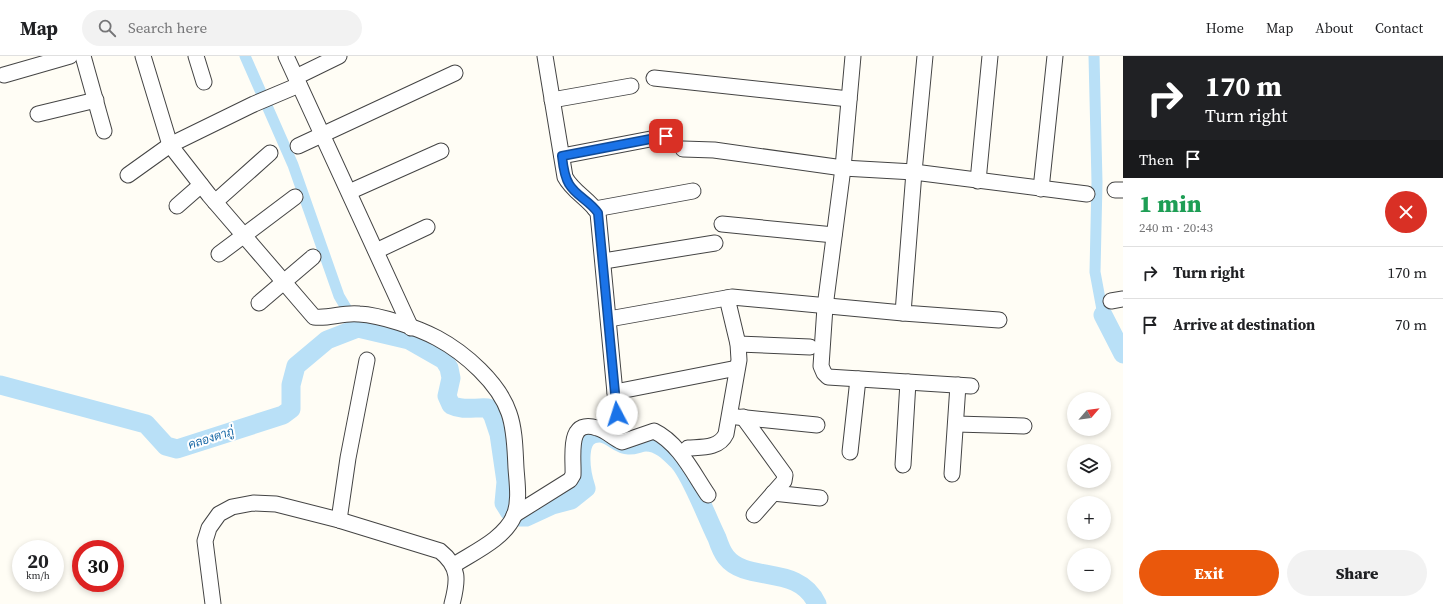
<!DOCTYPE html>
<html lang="en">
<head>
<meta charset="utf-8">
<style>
  :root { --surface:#fff; --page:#f2f2f2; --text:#202124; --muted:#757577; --line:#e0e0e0; --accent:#ea580c }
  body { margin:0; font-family:"Source Serif 4",Sarabun,serif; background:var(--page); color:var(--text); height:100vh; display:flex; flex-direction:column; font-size:15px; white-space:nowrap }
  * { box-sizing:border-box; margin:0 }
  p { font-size:13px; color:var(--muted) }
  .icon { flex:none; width:22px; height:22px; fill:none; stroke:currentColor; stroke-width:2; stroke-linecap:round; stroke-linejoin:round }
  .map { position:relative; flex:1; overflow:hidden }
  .side { display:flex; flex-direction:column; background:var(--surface); width:320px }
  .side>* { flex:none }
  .top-card { background:#202124; color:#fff; overflow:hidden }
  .needle { width:26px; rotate:62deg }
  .fabs { position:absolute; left:1067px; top:336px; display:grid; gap:8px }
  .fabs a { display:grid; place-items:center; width:44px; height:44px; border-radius:50%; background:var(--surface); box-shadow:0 2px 6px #0003; font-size:20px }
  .speed { position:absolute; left:12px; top:484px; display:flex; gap:8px; font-size:20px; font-weight:700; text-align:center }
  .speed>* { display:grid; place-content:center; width:52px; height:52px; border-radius:50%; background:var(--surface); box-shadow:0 2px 6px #0003; line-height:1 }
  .speed small { font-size:10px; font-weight:400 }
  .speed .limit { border:6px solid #d22; background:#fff; color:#111 }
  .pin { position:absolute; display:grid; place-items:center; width:34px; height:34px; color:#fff; margin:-17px; border-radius:8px; box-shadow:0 2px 6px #0006 }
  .me { position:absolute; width:44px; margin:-22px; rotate:355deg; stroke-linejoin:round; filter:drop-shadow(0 0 3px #0008) }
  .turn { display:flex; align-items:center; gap:14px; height:84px; padding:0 16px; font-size:18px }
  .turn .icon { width:52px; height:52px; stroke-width:2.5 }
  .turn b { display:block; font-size:28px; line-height:34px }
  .then { display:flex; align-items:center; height:38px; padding:0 16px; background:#0003; gap:8px; font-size:15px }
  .round { display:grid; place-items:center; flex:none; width:42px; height:42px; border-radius:21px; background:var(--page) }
  .summary { display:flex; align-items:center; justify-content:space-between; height:68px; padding:0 16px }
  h1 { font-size:24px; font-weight:800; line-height:30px; color:#1e9e55 }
  .action { display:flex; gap:8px; margin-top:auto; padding:8px 16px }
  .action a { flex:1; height:46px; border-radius:24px; background:var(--accent); color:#fff; font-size:16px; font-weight:800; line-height:46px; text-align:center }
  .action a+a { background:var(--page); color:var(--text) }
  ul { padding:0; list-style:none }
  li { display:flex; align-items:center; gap:12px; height:52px; padding:0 16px; border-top:1px solid var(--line) }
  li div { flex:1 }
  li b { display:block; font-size:15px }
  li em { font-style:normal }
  header { display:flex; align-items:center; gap:24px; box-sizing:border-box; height:56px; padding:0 20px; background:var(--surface); border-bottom:1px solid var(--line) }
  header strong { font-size:19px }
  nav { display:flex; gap:22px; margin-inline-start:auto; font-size:14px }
  .search { width:280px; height:36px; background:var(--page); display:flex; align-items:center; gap:10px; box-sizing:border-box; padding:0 14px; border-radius:22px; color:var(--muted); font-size:15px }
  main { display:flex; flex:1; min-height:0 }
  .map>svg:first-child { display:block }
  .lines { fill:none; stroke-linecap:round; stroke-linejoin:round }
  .canal { stroke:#b9e0f7; stroke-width:11 }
  .river { stroke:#b9e0f7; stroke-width:19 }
  .minor-casing { stroke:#444; stroke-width:17 }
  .minor { stroke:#fff; stroke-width:15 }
  .route-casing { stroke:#114b97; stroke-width:10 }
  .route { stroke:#1a73e8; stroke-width:7 }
  .labels { text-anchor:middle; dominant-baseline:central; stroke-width:4; stroke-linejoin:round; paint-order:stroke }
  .water-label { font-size:12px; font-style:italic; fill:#1768a6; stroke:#fff }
</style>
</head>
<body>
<header>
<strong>Map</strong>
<div class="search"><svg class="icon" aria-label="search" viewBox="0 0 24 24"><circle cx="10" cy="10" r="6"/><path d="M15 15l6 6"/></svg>Search here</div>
<nav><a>Home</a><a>Map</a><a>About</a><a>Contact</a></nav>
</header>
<main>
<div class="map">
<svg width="1123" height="548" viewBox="0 0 1123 548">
  <rect width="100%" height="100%" fill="#fffdf5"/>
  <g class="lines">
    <!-- canal -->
    <g class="canal">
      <polyline points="245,0 293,109 339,240 358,272"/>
      <polyline points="1094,0 1097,126 1095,216 1103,259"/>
    </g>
    <!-- river -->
    <g class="river">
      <polyline points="1103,259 1123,298"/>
      <path d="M0,329L146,368L166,390L177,393L283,359L291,353V329L296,310L327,284L358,272L409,284L444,304L449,312L451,322L447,340L451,349C463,355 475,351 488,352L493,360L499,378L506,426L504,447L509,455L516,461H526L552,449L571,444L586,432C581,417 573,375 601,377C611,378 619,389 628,389C634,390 640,386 646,386C660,386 670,397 679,406C692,421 707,462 717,482C719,488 722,496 726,501C747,528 798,507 817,548"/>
    </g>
    <!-- minor casing -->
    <g class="minor-casing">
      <g id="minor">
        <polyline points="83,0 104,75"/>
        <path d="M143,0L170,89L209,139L314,261C329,263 344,256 359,258C381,259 418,272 437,282C465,297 499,327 509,357C515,374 515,394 516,412C517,427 520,445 514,460C504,483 474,496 454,509"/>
        <polyline points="196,0 204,26"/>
        <polyline points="286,0 411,272"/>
        <path d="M545,0L565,121C573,136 589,143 598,157L617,358"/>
        <polyline points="853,0 843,112 825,251 821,310 824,317 828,321 971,330"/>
        <polyline points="925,0 914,116 903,257 999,264"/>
        <polyline points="4,19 70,0"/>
        <polyline points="296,21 339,0"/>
        <polyline points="654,22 849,43"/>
        <polyline points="552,44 631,30"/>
        <polyline points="38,58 96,44"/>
        <polyline points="298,90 455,17"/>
        <polyline points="683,93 714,94 843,112 914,116 1087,138"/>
        <polyline points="562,100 666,80"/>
        <polyline points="128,119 170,89 254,48 299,29"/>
        <polyline points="978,125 990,0"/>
        <polyline points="1041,133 1055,0"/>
        <polyline points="1115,134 1123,134"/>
        <polyline points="349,136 441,95"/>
        <polyline points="215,146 270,97"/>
        <polyline points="177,150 201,129"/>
        <polyline points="595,153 693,135"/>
        <polyline points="722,168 834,179"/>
        <polyline points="376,195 427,171"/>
        <polyline points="219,198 295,141"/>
        <polyline points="604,205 715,187"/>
        <polyline points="1111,245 1123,243"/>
        <polyline points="259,247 313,201"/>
        <polyline points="609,263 732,241 903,257"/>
        <polyline points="738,288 810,291"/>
        <polyline points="615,336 737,312"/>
        <polyline points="737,361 817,369"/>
        <polyline points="743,361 785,419 784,425 754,459"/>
        <polyline points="956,368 1024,370"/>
        <path d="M688,392C701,391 719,393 726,378L739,304L738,288L727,242"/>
        <polyline points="850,396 858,323"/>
        <polyline points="903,409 908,326"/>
        <polyline points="952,418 958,329"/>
        <polyline points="773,437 820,442"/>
        <path d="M514,459L570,424L573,419C574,401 566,362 597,372C606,374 613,382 622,386L654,375C679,387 693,417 708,439"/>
        <polyline points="339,464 348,402 367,304"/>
        <path d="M213,548L205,485L209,472L219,458L232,451L253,447L276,448L339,464L440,495C460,511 458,525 452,548"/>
      </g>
    </g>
    <!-- minor -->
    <use href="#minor" class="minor"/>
  </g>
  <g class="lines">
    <!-- route casing -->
    <g class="route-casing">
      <path id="route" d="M617,358L598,157C590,145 576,140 569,128C564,120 563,109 562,100L666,80"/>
    </g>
    <!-- route -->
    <use href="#route" class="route"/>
  </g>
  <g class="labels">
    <!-- water labels -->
    <g class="water-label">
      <text transform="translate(211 382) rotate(-18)">คลองตาภู่</text>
    </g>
  </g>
</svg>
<div class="fabs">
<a><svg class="needle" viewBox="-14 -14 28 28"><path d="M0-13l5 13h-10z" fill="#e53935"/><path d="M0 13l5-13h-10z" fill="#757577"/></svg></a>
<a><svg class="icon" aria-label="layers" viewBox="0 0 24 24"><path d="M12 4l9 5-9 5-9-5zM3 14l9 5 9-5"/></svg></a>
<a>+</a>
<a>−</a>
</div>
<div class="speed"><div>20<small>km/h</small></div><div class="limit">30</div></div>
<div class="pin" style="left:666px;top:80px;background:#d93025"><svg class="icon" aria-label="arrive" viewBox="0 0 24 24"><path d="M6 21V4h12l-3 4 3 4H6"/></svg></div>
<svg class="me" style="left:617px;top:358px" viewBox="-20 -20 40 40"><circle r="19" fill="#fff"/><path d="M0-13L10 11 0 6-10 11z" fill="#1a73e8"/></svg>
</div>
<section class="side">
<div class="top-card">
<div class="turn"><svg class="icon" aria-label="right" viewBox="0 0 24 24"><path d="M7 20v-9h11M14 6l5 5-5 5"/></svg><div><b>170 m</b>Turn right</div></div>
<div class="then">Then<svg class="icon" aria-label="arrive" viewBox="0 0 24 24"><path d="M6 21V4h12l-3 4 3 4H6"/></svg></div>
</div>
<div class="summary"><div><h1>1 min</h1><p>240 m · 20:43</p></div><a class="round" style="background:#d93025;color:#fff"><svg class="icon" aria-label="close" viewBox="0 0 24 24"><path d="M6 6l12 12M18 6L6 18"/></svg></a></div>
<ul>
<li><svg class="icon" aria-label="right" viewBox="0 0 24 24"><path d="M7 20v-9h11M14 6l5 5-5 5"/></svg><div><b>Turn right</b></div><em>170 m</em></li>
<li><svg class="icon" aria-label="arrive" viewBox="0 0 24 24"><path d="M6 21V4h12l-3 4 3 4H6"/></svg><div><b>Arrive at destination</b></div><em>70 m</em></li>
</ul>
<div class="action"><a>Exit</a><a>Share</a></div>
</section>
</main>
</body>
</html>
